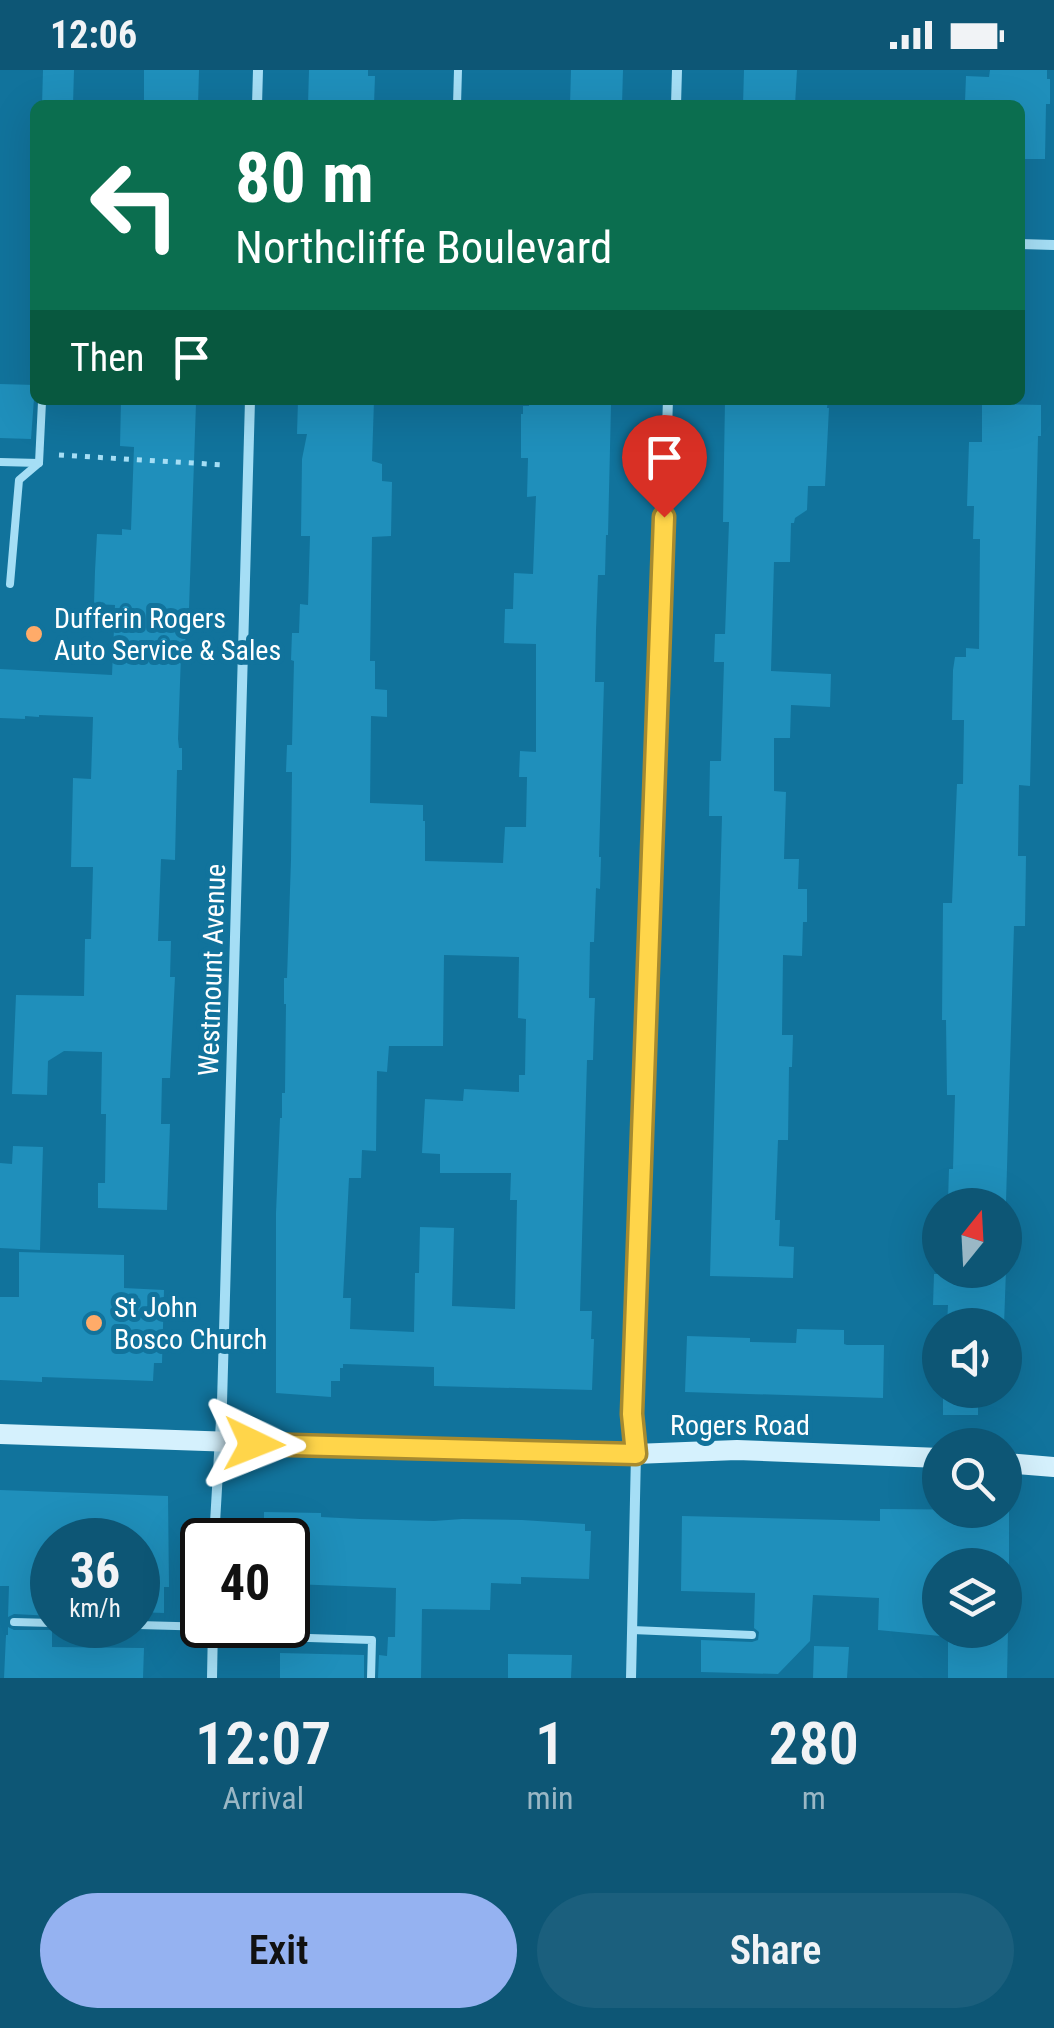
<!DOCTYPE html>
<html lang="en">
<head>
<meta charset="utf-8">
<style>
  :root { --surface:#0d5675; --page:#1b5f7d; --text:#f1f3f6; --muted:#9ab7c5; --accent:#95b2f1 }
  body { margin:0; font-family:"Roboto Condensed",sans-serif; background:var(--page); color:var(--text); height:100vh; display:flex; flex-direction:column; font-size:38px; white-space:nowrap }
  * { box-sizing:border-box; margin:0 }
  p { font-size:32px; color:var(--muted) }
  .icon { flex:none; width:55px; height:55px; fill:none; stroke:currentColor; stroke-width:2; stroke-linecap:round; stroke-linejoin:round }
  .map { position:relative; height:1608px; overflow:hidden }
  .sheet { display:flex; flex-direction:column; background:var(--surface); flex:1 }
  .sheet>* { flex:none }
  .guide { position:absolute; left:30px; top:30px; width:995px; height:305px; border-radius:15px; box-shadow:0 10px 40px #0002; background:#0b6e4f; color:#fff; overflow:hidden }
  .needle { width:65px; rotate:18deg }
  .fabs { position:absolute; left:922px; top:1118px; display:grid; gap:20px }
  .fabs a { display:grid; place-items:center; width:100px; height:100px; border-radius:50%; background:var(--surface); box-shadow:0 10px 40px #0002; font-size:50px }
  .speed { position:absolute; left:30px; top:1448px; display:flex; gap:20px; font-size:50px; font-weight:700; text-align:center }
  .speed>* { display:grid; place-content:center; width:130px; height:130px; border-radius:50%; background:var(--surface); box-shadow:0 10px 40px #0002; line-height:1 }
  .speed small { font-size:25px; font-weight:400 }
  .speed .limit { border:5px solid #111; border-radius:15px; background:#fff; color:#111 }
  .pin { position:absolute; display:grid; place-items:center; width:85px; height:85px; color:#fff; margin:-102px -42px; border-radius:50% 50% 50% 0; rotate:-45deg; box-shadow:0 0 10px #0007 }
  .pin .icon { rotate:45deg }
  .me { position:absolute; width:110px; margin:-55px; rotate:92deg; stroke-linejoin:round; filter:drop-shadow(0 0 8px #0008) }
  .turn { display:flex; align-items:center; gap:35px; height:210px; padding:0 40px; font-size:45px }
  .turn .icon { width:130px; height:130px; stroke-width:2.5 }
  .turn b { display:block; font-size:70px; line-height:85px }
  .then { display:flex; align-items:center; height:95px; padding:0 40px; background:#0003; gap:20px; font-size:38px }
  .eta { display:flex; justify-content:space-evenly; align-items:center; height:170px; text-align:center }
  .eta b { font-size:60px; font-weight:600; line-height:70px }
  .primary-button { display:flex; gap:20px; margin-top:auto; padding:20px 40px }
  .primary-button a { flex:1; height:115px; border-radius:60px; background:var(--accent); color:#111; font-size:40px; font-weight:600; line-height:115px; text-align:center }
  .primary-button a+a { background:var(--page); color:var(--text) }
  .status { display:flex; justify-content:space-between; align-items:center; height:70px; padding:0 50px; background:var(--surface); direction:ltr }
  .status svg { height:28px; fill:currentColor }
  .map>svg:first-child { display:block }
  .building { fill:#1f8fbb; fill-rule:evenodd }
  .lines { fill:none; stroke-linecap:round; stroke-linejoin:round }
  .path { stroke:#a5def5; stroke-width:5; stroke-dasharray:5 8; stroke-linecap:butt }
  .lane { stroke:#a5def5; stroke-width:8 }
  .street { stroke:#a5def5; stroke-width:10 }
  .secondary { stroke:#d5f1fd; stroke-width:20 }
  .route-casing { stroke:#a68a30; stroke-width:25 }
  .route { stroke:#ffd54a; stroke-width:18 }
  .poi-dot { fill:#ffab69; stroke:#11739c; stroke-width:4 }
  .labels { text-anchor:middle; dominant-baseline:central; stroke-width:10; stroke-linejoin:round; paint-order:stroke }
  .poi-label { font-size:28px; fill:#fff; stroke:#11739c; text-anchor:start }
  .street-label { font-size:28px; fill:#fff; stroke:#11739c }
</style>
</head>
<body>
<div class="status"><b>12:06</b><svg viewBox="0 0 49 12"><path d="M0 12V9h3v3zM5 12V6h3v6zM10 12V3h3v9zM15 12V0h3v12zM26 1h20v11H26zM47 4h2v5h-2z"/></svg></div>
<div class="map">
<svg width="1054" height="1608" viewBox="0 0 1054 1608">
  <rect width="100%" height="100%" fill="#11739c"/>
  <!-- building -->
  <g class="building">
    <polygon points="43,0 74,0 73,35 42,35"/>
    <polygon points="144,0 199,0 198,35 144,35"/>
    <polygon points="309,0 368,0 368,6 375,6 374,35 308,35"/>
    <polygon points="571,0 623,0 622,35 570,35"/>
    <polygon points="744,0 797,0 795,35 743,35"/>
    <polygon points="990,0 1047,0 1047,9 1050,9 1050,34 1046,34 1045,89 1020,89 1020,33 965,32 966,6 989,7"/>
    <polygon points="0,314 35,315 31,369 0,368"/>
    <polygon points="121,330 193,330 193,333 196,333 189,539 186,539 185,585 181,585 178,669 179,678 182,678 182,700 177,700 175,790 161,789 158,871 171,871 170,907 175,907 170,1008 162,1008 161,1054 170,1054 167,1140 98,1138 98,1113 105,1113 106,1044 101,1044 102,982 64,981 48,991 47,1025 12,1024 16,925 84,926 85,869 91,869 93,797 71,797 73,708 91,709 93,647 39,645 39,647 25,646 25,649 0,648 0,599 112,605 115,535 94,534 95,501 97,464 122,465 122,459 131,460 134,377 120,376"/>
    <path d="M298,330H374L372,391L382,394V411L392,412L391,466L372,467L370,591H375V619L387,620V647L371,646L370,733L423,735V751H425V791L503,793L505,757H526L527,707H519L520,681L536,682V574L504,573L505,539H513L514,503L533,504L536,426L527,427L528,388H521V344H523V336H529V332L611,335L608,465H606L605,505H598L596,560L595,612H604L599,787H601L600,819L596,818L594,872H590L589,928H595L594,955L593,990H587L580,1241H592L591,1269H594L592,1320L434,1316V1297L343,1294V1298H340V1311H331V1327L276,1323V1143L280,1048H282V1023H285L286,934H284V908H287L291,790L292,702H286L287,675H292L294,591L291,590L292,563H299L300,534L308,535L310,466H301L302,389L307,364H297ZM444,885L519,887L518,948L526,949L525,1005H519V1022L464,1019L463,1031L425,1029L422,1083L440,1084V1103H511L510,1130H517L515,1239L452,1236L454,1158L420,1157L419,1203H415L414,1262L350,1259L351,1228H343L349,1108H361L362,1080L376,1081L377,1001L387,1002L389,976H443Z"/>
    <polygon points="725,330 828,330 827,338 829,338 825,416 808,416 807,440 795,448 794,453 791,453 790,492 774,492 771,601 831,604 830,637 791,635 790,668 774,668 774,721 786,722 784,789 799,789 798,819 807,819 807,852 803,852 802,886 783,885 782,965 793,965 792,997 789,997 788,1070 778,1070 775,1150 780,1150 779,1176 794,1177 793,1208 710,1206 722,746 709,746 710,691 721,691 724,592 714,592 715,564 725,564 729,452 723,452"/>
    <polygon points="982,334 1041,335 1041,366 1038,366 1030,716 1019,715 1018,786 1026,786 1025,856 1014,856 1006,1132 948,1130 949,1099 953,1099 955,1025 947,1025 946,950 942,950 943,833 952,833 957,714 963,714 964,650 952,650 953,600 955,587 966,587 966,578 979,579 980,469 973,469 974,436 967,436 969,372 982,372"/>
    <polygon points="13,1076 43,1077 40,1180 0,1178 0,1093 12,1094"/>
    <polygon points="19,1182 124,1185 124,1218 164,1220 162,1293 154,1293 153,1311 42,1307 42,1312 0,1310 0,1227 19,1227"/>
    <polygon points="949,1200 1006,1200 1004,1255 947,1255 948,1235 933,1235 934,1204 949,1204"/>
    <polygon points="797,1259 844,1260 844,1274 847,1275 884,1275 883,1328 685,1322 687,1266 750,1268 750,1272 796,1273"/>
    <rect x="943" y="1320" width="35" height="25"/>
    <polygon points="0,1420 168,1426 169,1517 164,1517 164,1543 138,1542 138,1470 52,1470 52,1546 14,1544 8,1547 9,1516 0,1516"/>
    <polygon points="880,1439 1009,1440 1009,1495 940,1495 940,1566 878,1560 879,1528 813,1525 810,1571 778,1604 701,1602 701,1570 752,1572 758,1570 759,1562 754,1558 755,1523 681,1521 682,1446 880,1451"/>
    <polygon points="264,1442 321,1443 321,1447 360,1449 434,1451 462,1449 522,1450 585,1454 585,1461 591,1461 589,1509 521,1507 521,1514 491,1513 490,1540 422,1539 421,1608 378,1608 379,1585 387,1586 388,1567 395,1567 396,1518 292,1514 292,1497 288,1497 288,1470 264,1470"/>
    <polygon points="8,1557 14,1560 52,1560 52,1577 144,1578 143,1608 4,1608 6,1565 8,1565"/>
    <polygon points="948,1560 1008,1560 1007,1608 948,1608"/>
    <polygon points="814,1576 849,1577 847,1608 813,1608"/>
    <polygon points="280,1583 364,1585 364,1608 280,1608"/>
    <polygon points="508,1584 572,1585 571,1608 508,1608"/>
  </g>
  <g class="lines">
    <!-- path -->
    <g class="path">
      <polyline points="59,385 225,395"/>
      <polyline points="163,1276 199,1277"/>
    </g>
    <!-- lane -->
    <g class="lane">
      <polyline points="457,35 458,0"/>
      <polyline points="0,392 39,393"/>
      <polyline points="10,514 19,410 39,393 42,332"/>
      <polyline points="14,1552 52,1553"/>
      <polyline points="138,1555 213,1557"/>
      <polyline points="632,1560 752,1565"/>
      <polyline points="213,1565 372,1570 371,1608"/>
    </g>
    <!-- street -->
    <g class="street">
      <polyline points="257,35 258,0"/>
      <polyline points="676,35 677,0"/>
      <polyline points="1020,174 1054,175"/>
      <polyline points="214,1470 222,1333 250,330"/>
      <polyline points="212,1608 213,1555"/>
      <polyline points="631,1608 636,1384 633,1344 668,330"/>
    </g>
    <!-- secondary -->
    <g class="secondary">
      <polyline points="0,1364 609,1385 737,1380 940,1388"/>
      <polyline points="1005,1393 1054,1397"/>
    </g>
  </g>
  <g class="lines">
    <!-- route casing -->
    <g class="route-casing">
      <polyline id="route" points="254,1374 636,1384 632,1344 664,447"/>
    </g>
    <!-- route -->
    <use href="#route" class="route"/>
  </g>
  <!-- markers -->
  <g class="poi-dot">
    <circle cx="34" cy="564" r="10"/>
    <circle cx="94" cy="1253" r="10"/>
  </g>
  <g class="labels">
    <!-- poi labels -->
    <g class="poi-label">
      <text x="54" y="548">Dufferin Rogers<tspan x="54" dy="32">Auto Service &amp; Sales</tspan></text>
      <text x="114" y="1237">St John<tspan x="114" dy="32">Bosco Church</tspan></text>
    </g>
    <!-- street labels -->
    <g class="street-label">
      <text transform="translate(212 900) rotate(-88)">Westmount Avenue</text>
      <text x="740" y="1355">Rogers Road</text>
    </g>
  </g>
</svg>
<div class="fabs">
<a><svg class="needle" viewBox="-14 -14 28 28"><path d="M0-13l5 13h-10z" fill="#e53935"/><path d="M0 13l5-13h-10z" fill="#9ab7c5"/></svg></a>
<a><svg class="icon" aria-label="sound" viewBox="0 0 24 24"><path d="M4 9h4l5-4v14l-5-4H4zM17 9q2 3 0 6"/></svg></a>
<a><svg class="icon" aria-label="search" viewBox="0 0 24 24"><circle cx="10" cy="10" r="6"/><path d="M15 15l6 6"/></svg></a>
<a><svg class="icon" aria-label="layers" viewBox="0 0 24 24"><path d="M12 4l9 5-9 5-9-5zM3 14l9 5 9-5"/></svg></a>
</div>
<div class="speed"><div>36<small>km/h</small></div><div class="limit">40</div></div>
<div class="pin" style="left:664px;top:447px;background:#d93025"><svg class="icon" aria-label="arrive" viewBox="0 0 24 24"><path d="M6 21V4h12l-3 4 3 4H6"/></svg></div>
<svg class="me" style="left:254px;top:1374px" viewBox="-20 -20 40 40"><path d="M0-17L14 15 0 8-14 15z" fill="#ffd54a" stroke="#fff" stroke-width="4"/></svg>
<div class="guide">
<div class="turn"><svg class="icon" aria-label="left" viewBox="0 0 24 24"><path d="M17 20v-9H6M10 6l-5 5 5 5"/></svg><div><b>80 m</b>Northcliffe Boulevard</div></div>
<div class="then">Then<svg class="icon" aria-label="arrive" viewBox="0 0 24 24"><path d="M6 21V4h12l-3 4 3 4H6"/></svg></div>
</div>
</div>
<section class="sheet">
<div class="eta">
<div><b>12:07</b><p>Arrival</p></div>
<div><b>1</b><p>min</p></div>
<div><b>280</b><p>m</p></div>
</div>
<div class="primary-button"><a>Exit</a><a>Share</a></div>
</section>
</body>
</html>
